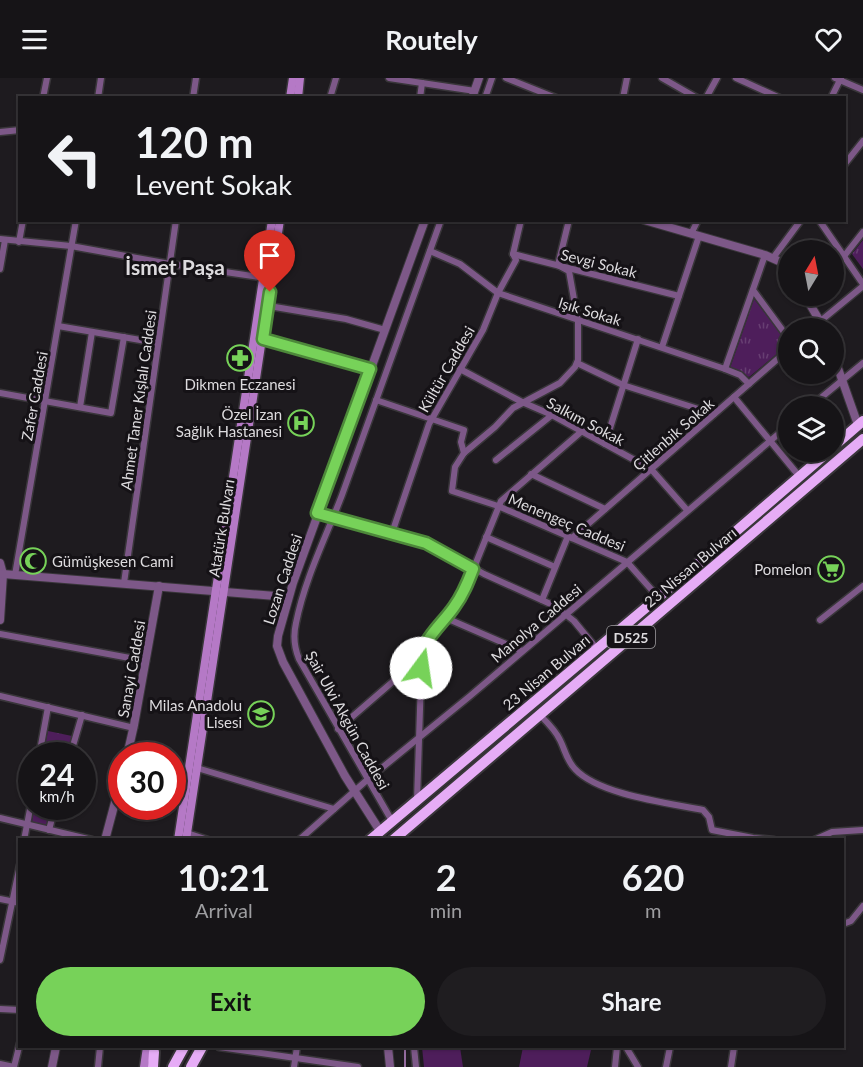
<!DOCTYPE html>
<html lang="en">
<head>
<meta charset="utf-8">
<style>
  :root { --surface:#161417; --page:#1f1d20; --text:#f1f3f6; --muted:#9e9ea1; --line:#353336; --accent:#77d259 }
  body { margin:0; font-family:Lato,sans-serif; background:var(--page); color:var(--text); height:100vh; display:flex; flex-direction:column; font-size:22px; white-space:nowrap }
  * { box-sizing:border-box; margin:0 }
  p { font-size:20px; color:var(--muted) }
  .icon { flex:none; width:33px; height:33px; fill:none; stroke:currentColor; stroke-width:2; stroke-linecap:round; stroke-linejoin:round }
  .map { position:relative; flex:1; overflow:hidden }
  .panel { position:absolute; left:18px; top:760px; width:826px; height:210px; display:flex; flex-direction:column; background:var(--surface); border-radius:0px; box-shadow:0 2px 4px #0004,0 0 0 2px var(--line) }
  .panel>* { flex:none }
  .banner { position:absolute; left:18px; top:18px; width:828px; height:126px; border-radius:0px; box-shadow:0 2px 4px #0004,0 0 0 2px var(--line); background:#161417; color:var(--text); overflow:hidden }
  .needle { width:39px; rotate:10deg }
  .fabs { position:absolute; left:778px; top:162px; display:grid; gap:12px }
  .fabs a { display:grid; place-items:center; width:66px; height:66px; border-radius:50%; background:var(--surface); box-shadow:0 2px 4px #0004,0 0 0 2px var(--line); font-size:30px }
  .speed { position:absolute; left:18px; top:664px; display:flex; gap:12px; font-size:30px; font-weight:700; text-align:center }
  .speed>* { display:grid; place-content:center; width:78px; height:78px; border-radius:50%; background:var(--surface); box-shadow:0 2px 4px #0004,0 0 0 2px var(--line); line-height:1 }
  .speed small { font-size:15px; font-weight:400 }
  .speed .limit { border:9px solid #d22; background:#fff; color:#111 }
  .pin { position:absolute; display:grid; place-items:center; width:51px; height:51px; color:#fff; margin:-62px -26px; border-radius:50% 50% 50% 0; rotate:-45deg; box-shadow:0 0 6px #0007 }
  .pin .icon { rotate:45deg }
  .me { position:absolute; width:66px; margin:-33px; rotate:14deg; stroke-linejoin:round; filter:drop-shadow(0 0 4px #0008) }
  .turn { display:flex; align-items:center; gap:21px; height:126px; padding:0 18px; font-size:27px }
  .turn .icon { width:78px; height:78px; stroke-width:2.5 }
  .turn b { display:block; font-size:42px; line-height:51px }
  .eta { display:flex; justify-content:space-evenly; align-items:center; height:102px; text-align:center }
  .eta b { font-size:36px; font-weight:700; line-height:42px }
  .cta { display:flex; gap:12px; margin-top:auto; padding:12px 18px }
  .cta a { flex:1; height:69px; border-radius:36px; background:var(--accent); color:#111; font-size:24px; font-weight:700; line-height:69px; text-align:center }
  .cta a+a { background:var(--page); color:var(--text) }
  header { display:flex; justify-content:space-between; align-items:center; height:78px; padding:0 18px; background:var(--surface); font-size:27px; font-weight:700 }
  .map>svg:first-child { display:block }
  .park { fill:url(#park-tufts) }
  .pitch { fill:#4e1e5b }
  .lines { fill:none; stroke-linecap:round; stroke-linejoin:round }
  .stream { stroke:#956ca0; stroke-width:2 }
  .minor-casing { stroke:#39363a; stroke-width:9 }
  .tertiary-casing { stroke:#39363a; stroke-width:10 }
  .secondary-casing { stroke:#39363a; stroke-width:11 }
  .trunk-casing { stroke:#39363a; stroke-width:14 }
  .minor { stroke:#7d5888; stroke-width:6 }
  .tertiary { stroke:#7d5888; stroke-width:8 }
  .secondary { stroke:#b579c6; stroke-width:8 }
  .trunk { stroke:#e6acf6; stroke-width:10 }
  .route-casing { stroke:#4d883a; stroke-width:15 }
  .route { stroke:#77d259; stroke-width:10 }
  .labels { text-anchor:middle; dominant-baseline:central; stroke-width:6; stroke-linejoin:round; paint-order:stroke }
  .shield { fill:#151216; stroke:#a19fa2; stroke-width:1.5 }
  .shield-label { font-size:14px; font-weight:bold; fill:#dddbde }
  .street-label { font-size:15px; fill:#dddbde; stroke:#151216 }
  .poi-label { font-size:15px; fill:#dddbde; stroke:#151216; text-anchor:end }
  .district-label { font-size:21px; font-weight:bold; fill:#dddbde; stroke:#151216 }
</style>
</head>
<body>
<header><svg class="icon" aria-label="menu" viewBox="0 0 24 24"><path d="M4 6h16M4 12h16M4 18h16"/></svg>Routely<svg class="icon" aria-label="heart" viewBox="0 0 24 24"><path d="M12 20l-8-8c-3-5 5-10 8-4 3-6 11-1 8 4z"/></svg></header>
<div class="map">
<svg width="863" height="989" viewBox="0 0 863 989">
  <defs>
    <pattern id="park-tufts" width="24" height="20" patternUnits="userSpaceOnUse" patternTransform="scale(1.5)"><rect width="24" height="20" fill="#4e1e5b"/><path d="M3 7l-1-3M5 7V3M7 7l1-3M15 17l-1-3M17 17v-4M19 17l1-3" fill="none" stroke="#673e72"/></pattern>
  </defs>
  <rect width="100%" height="100%" fill="#1e1b1f"/>
  <!-- park -->
  <g class="park">
    <polygon points="863,162 863,191 852,176"/>
    <polygon points="754,221 789,266 749,299 730,290"/>
    <polygon points="48,653 72,658 66,678 43,678"/>
    <polygon points="34,729 51,729 46,748 32,744"/>
  </g>
  <!-- pitch -->
  <g class="pitch">
    <polygon points="422,969 460,969 463,989 424,989"/>
    <polygon points="523,969 576,969 591,972 587,989 519,989"/>
  </g>
  <g class="lines">
    <!-- stream -->
    <polyline class="stream" points="405,969 405,989"/>
    <!-- minor casing -->
    <g class="minor-casing">
      <g id="minor">
        <polyline points="389,0 475,13"/>
        <polyline points="506,0 556,20"/>
        <polyline points="662,0 697,20"/>
        <polyline points="736,0 780,20"/>
        <polyline points="835,0 863,12"/>
        <polyline points="43,20 47,0"/>
        <polyline points="98,20 101,0"/>
        <polyline points="193,20 196,0"/>
        <polyline points="330,20 336,0"/>
        <polyline points="420,20 422,5"/>
        <polyline points="485,20 492,0"/>
        <polyline points="623,20 627,0"/>
        <polyline points="706,20 717,0"/>
        <polyline points="831,20 841,0"/>
        <polyline points="0,54 20,52"/>
        <polyline points="844,87 863,63"/>
        <polyline points="569,142 558,187 569,193 578,244 578,282 575,289 560,305 513,330 495,349 464,375 455,389 452,413 498,428 627,484 658,519"/>
        <polyline points="819,142 863,206"/>
        <polyline points="691,156 698,142"/>
        <polyline points="0,161 71,168 170,186 266,200"/>
        <polyline points="19,164 23,142"/>
        <polyline points="430,173 460,186 498,215 725,291 740,297 749,306"/>
        <polyline points="513,176 679,218"/>
        <polyline points="845,177 863,154"/>
        <polyline points="773,180 801,142"/>
        <polyline points="0,191 5,162"/>
        <polyline points="753,212 789,261"/>
        <polyline points="263,227 346,241 385,252"/>
        <polyline points="58,248 158,265"/>
        <polyline points="812,250 863,208"/>
        <polyline points="263,261 370,291"/>
        <polyline points="662,269 699,158"/>
        <polyline points="577,285 623,307 714,336"/>
        <polyline points="460,291 522,324 552,337 651,391 687,432"/>
        <polyline points="725,291 765,177"/>
        <polyline points="0,315 111,335 124,259"/>
        <polyline points="734,319 799,398"/>
        <polyline points="376,322 464,352 461,364 464,375"/>
        <polyline points="811,328 863,285"/>
        <polyline points="80,329 92,254"/>
        <polyline points="605,366 638,261"/>
        <polyline points="496,382 552,337"/>
        <polyline points="531,396 605,431"/>
        <polyline points="317,435 410,460 437,469 484,496 555,528 574,543 597,571"/>
        <polyline points="392,455 429,346 483,252 498,215 516,182 513,176 521,142"/>
        <polyline points="486,459 555,489"/>
        <polyline points="572,460 789,271"/>
        <polyline points="15,497 76,142"/>
        <polyline points="124,505 176,142"/>
        <polyline points="542,522 568,458"/>
        <polyline points="446,540 522,573"/>
        <polyline points="820,542 863,508"/>
        <polyline points="0,556 146,583"/>
        <polyline points="0,618 134,650"/>
        <path d="M540,637C547,644 556,653 560,662C565,672 567,683 575,691C599,717 669,725 703,732L709,739L712,752L753,760L774,762"/>
        <polyline points="338,651 419,581 428,562 453,531 467,507 501,423 582,353"/>
        <polyline points="39,678 48,629"/>
        <polyline points="70,678 82,637"/>
        <polyline points="197,690 334,731"/>
        <polyline points="417,722 421,601 419,581"/>
        <polyline points="172,723 184,726"/>
        <polyline points="0,740 92,762"/>
        <path d="M392,743L299,581C294,569 293,558 296,545C305,500 326,459 342,417C375,326 408,234 441,142"/>
        <polyline points="49,752 55,729"/>
        <polyline points="187,755 208,762"/>
        <polyline points="24,762 32,721"/>
        <polyline points="299,762 367,702 470,618 789,347"/>
        <polyline points="814,762 832,754 863,752"/>
        <polyline points="0,821 20,825"/>
        <polyline points="843,846 851,843 863,828"/>
        <polyline points="0,882 20,787"/>
        <polyline points="0,931 20,932"/>
        <polyline points="219,969 358,989"/>
        <polyline points="414,969 416,989"/>
        <polyline points="626,969 638,989"/>
        <polyline points="0,986 14,989"/>
        <polyline points="14,989 20,965"/>
        <polyline points="98,989 100,969"/>
        <polyline points="294,989 297,969"/>
        <polyline points="615,989 617,969"/>
        <polyline points="666,989 670,969"/>
        <polyline points="731,989 734,969"/>
      </g>
    </g>
    <!-- tertiary casing -->
    <g class="tertiary-casing">
      <g id="tertiary">
        <polyline points="472,20 479,0"/>
        <polyline points="644,142 765,177 781,184 789,193"/>
        <polyline points="805,218 824,250"/>
        <polyline points="834,279 858,347"/>
        <polyline points="0,485 3,496 0,542"/>
        <polyline points="3,496 288,519"/>
        <polyline points="127,678 134,647 159,508"/>
        <polyline points="380,753 345,698 283,584 277,568 278,558 293,505 425,142"/>
        <polyline points="105,762 122,698"/>
        <polyline points="388,969 390,989"/>
        <polyline points="52,989 56,969"/>
      </g>
    </g>
    <!-- secondary casing -->
    <g class="secondary-casing">
      <g id="secondary">
        <polyline points="290,20 293,0"/>
        <polyline points="298,20 300,0"/>
        <polyline points="178,762 272,142"/>
        <polyline points="186,762 280,142"/>
        <polyline points="144,989 147,969"/>
      </g>
    </g>
    <!-- trunk casing -->
    <g class="trunk-casing">
      <g id="trunk">
        <polyline points="834,368 863,343"/>
        <polyline points="370,762 705,480 828,374"/>
        <polyline points="393,762 863,361"/>
        <polyline points="153,989 154,974"/>
        <polyline points="173,989 184,969"/>
        <polyline points="191,989 202,969"/>
      </g>
    </g>
    <!-- minor -->
    <use href="#minor" class="minor"/>
    <!-- tertiary -->
    <use href="#tertiary" class="tertiary"/>
    <!-- secondary -->
    <use href="#secondary" class="secondary"/>
    <!-- trunk -->
    <use href="#trunk" class="trunk"/>
  </g>
  <g class="lines">
    <!-- route casing -->
    <g class="route-casing">
      <path id="route" d="M270,214L263,261L370,291L317,435L426,465L473,491C468,504 463,517 454,529C441,548 417,565 421,590"/>
    </g>
    <!-- route -->
    <use href="#route" class="route"/>
  </g>
  <!-- icons -->
  <defs>
    <g id="pharmacy-ring" transform="scale(1.35)"><circle r="9.5" fill="#151216" stroke="#77d259" stroke-width="1.5"/><path d="M-2-6h4v4h4v4h-4v4h-4v-4h-4v-4h4Z" fill="#77d259"/></g>
    <g id="hospital-ring" transform="scale(1.35)"><circle r="9.5" fill="#151216" stroke="#77d259" stroke-width="1.5"/><path d="M-5-5h3v3.5h4V-5h3V5h-3V1.5h-4V5h-3Z" fill="#77d259"/></g>
    <g id="mosque-ring" transform="scale(1.35)"><circle r="9.5" fill="#151216" stroke="#77d259" stroke-width="1.5"/><path d="M3.5-4.9A6 6 0 1 0 3.5 4.9A5 5 0 1 1 3.5-4.9Z" fill="#77d259"/></g>
    <g id="supermarket-ring" transform="scale(1.35)"><circle r="9.5" fill="#151216" stroke="#77d259" stroke-width="1.5"/><path d="M-6-5.5h2.5l.6 2H6L4.5 2H-2.5L-4.4-4H-6ZM-1.5 3.2a1.3 1.3 0 1 0 .1 0ZM3 3.2a1.3 1.3 0 1 0 .1 0Z" fill="#77d259"/></g>
    <g id="school-ring" transform="scale(1.35)"><circle r="9.5" fill="#151216" stroke="#77d259" stroke-width="1.5"/><path d="M0-5L7-2L0 1L-7-2ZM-4 1L0 2.5L4 1V4Q0 6-4 4Z" fill="#77d259"/></g>
  </defs>
  <g fill-rule="evenodd">
    <use href="#pharmacy-ring" x="240" y="280"/>
    <use href="#hospital-ring" x="301" y="345"/>
    <use href="#mosque-ring" x="33" y="483"/>
    <use href="#supermarket-ring" x="831" y="491"/>
    <use href="#school-ring" x="261" y="636"/>
  </g>
  <g class="labels">
    <!-- shield labels -->
    <rect class="shield" x="607" y="548" width="48" height="22" rx="4.5"/>
    <g class="shield-label">
      <text x="631" y="559">D525</text>
    </g>
    <!-- street labels -->
    <g class="street-label">
      <text transform="translate(599 185) rotate(14)">Sevgi Sokak</text>
      <text transform="translate(590 233) rotate(17)">Işık Sokak</text>
      <text transform="translate(446 291) rotate(-60)">Kültür Caddesi</text>
      <text transform="translate(34 318) rotate(-80)">Zafer Caddesi</text>
      <text transform="translate(138 322) rotate(-82)">Ahmet Taner Kışlalı Caddesi</text>
      <text transform="translate(586 343) rotate(28)">Salkım Sokak</text>
      <text transform="translate(673 356) rotate(-41)">Çitlenbik Sokak</text>
      <text transform="translate(567 444) rotate(23)">Menengeç Caddesi</text>
      <text transform="translate(221 450) rotate(-81)">Atatürk Bulvarı</text>
      <text transform="translate(690 489) rotate(-40)">23 Nissan Bulvarı</text>
      <text transform="translate(282 501) rotate(-72)">Lozan Caddesi</text>
      <text transform="translate(536 545) rotate(-40)">Manolya Caddesi</text>
      <text transform="translate(131 591) rotate(-80)">Sanayi Caddesi</text>
      <text transform="translate(546 594) rotate(-40)">23 Nisan Bulvarı</text>
      <text transform="translate(348 642) rotate(61)">Şair Ulvi Akgün Caddesi</text>
    </g>
    <!-- poi labels -->
    <g class="poi-label">
      <text x="240" y="306" text-anchor="middle">Dikmen Eczanesi</text>
      <text x="282" y="336">Özel İzan<tspan x="282" dy="17">Sağlık Hastanesi</tspan></text>
      <text x="52" y="483" text-anchor="start">Gümüşkesen Cami</text>
      <text x="812" y="491">Pomelon</text>
      <text x="242" y="627">Milas Anadolu<tspan x="242" dy="17">Lisesi</tspan></text>
    </g>
    <!-- district labels -->
    <g class="district-label">
      <text x="175" y="188">İsmet Paşa</text>
    </g>
  </g>
</svg>
<div class="fabs">
<a><svg class="needle" viewBox="-14 -14 28 28"><path d="M0-13l5 13h-10z" fill="#e53935"/><path d="M0 13l5-13h-10z" fill="#9e9ea1"/></svg></a>
<a><svg class="icon" aria-label="search" viewBox="0 0 24 24"><circle cx="10" cy="10" r="6"/><path d="M15 15l6 6"/></svg></a>
<a><svg class="icon" aria-label="layers" viewBox="0 0 24 24"><path d="M12 4l9 5-9 5-9-5zM3 14l9 5 9-5"/></svg></a>
</div>
<div class="speed"><div>24<small>km/h</small></div><div class="limit">30</div></div>
<div class="pin" style="left:270px;top:214px;background:#d93025"><svg class="icon" aria-label="arrive" viewBox="0 0 24 24"><path d="M6 21V4h12l-3 4 3 4H6"/></svg></div>
<svg class="me" style="left:421px;top:590px" viewBox="-20 -20 40 40"><circle r="19" fill="#fff"/><path d="M0-13L10 11 0 6-10 11z" fill="#77d259"/></svg>
<div class="banner">
<div class="turn"><svg class="icon" aria-label="left" viewBox="0 0 24 24"><path d="M17 20v-9H6M10 6l-5 5 5 5"/></svg><div><b>120 m</b>Levent Sokak</div></div>
</div>
<section class="panel">
<div class="eta">
<div><b>10:21</b><p>Arrival</p></div>
<div><b>2</b><p>min</p></div>
<div><b>620</b><p>m</p></div>
</div>
<div class="cta"><a>Exit</a><a>Share</a></div>
</section>
</div>
</body>
</html>
